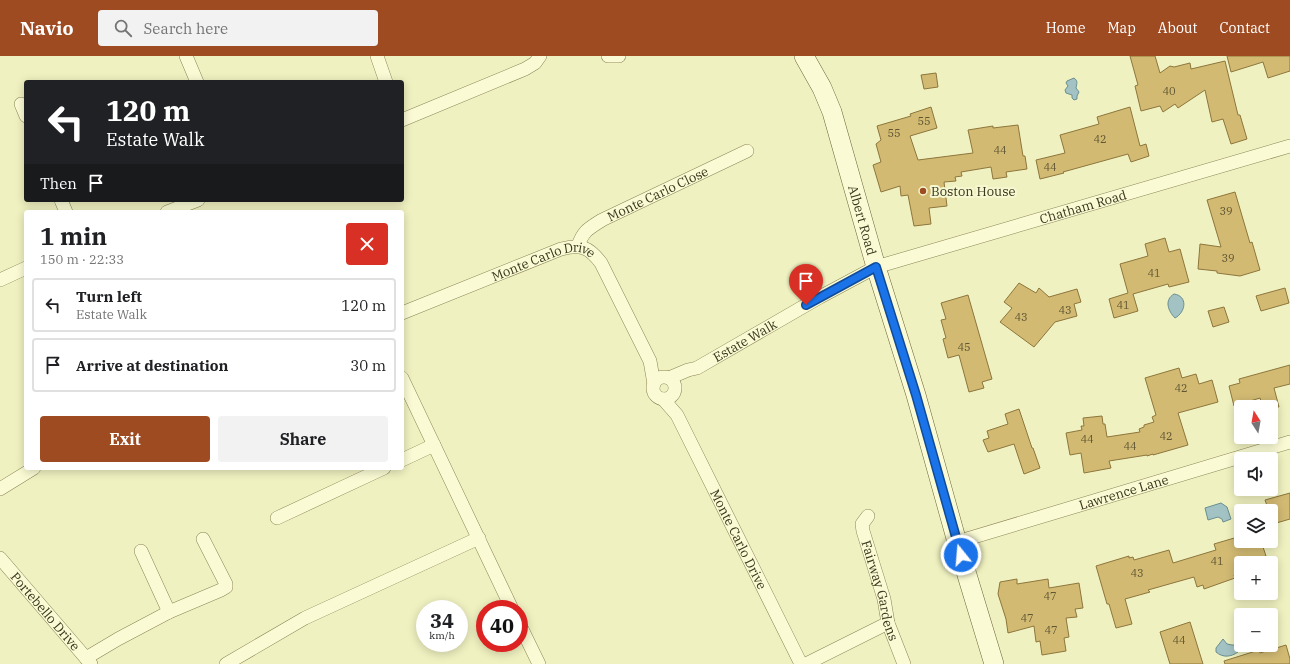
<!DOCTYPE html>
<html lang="en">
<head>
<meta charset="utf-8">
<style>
  :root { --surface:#fff; --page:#f2f2f2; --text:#202124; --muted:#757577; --line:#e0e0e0; --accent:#9f4b22 }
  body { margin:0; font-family:"IBM Plex Serif",serif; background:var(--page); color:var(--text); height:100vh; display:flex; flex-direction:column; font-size:15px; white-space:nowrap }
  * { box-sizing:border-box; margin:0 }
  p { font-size:13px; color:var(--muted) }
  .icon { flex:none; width:22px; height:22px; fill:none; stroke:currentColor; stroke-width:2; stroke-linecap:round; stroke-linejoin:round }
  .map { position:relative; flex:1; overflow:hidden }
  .sheet { position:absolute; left:24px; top:154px; width:380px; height:260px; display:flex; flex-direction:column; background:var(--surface); border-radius:4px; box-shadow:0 2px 10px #0003 }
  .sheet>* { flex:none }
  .guide { position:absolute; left:24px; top:24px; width:380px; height:122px; border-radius:4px; box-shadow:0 2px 10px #0003; background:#202124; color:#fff; overflow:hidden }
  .needle { width:26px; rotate:349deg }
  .tools { position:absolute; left:1234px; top:344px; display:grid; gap:8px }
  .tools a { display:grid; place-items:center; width:44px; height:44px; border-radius:4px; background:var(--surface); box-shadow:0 2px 10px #0003; font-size:20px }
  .speed { position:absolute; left:416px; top:544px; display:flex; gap:8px; font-size:20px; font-weight:700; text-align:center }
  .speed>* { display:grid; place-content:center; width:52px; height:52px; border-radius:50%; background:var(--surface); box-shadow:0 2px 10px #0003; line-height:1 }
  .speed small { font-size:10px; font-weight:400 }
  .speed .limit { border:6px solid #d22; background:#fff; color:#111 }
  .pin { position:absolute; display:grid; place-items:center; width:34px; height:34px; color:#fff; margin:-41px -17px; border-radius:50% 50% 50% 0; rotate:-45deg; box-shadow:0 0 4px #0007 }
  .pin .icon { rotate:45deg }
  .me { position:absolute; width:44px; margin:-22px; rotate:343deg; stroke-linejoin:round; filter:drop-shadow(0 0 3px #0008) }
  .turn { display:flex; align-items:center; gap:14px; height:84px; padding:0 16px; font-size:18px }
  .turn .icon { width:52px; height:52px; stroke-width:2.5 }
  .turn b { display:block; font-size:28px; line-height:34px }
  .then { display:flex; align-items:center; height:38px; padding:0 16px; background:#0003; gap:8px; font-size:15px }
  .round { display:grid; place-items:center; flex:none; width:42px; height:42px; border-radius:4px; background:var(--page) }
  .head { display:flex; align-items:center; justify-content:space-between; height:68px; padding:0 16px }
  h1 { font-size:24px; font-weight:700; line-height:30px }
  .primary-button { display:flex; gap:8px; margin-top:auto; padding:8px 16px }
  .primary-button a { flex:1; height:46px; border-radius:4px; background:var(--accent); color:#fff; font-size:16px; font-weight:700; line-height:46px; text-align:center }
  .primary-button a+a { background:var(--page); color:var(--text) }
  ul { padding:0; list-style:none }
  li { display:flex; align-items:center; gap:12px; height:54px; margin:0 8px 6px; padding:0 8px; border:2px solid var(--line); border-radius:4px }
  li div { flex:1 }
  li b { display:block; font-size:15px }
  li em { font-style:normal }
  header { display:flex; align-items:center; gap:24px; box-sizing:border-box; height:56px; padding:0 20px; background:var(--accent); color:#fff }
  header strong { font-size:19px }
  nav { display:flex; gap:22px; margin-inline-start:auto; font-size:14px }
  .search { width:280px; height:36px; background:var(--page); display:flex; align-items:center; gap:10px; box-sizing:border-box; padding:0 14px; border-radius:4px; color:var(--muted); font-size:15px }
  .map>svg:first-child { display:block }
  .water { fill:#a3c2c3; stroke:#6a8e92 }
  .building { fill:#d2ba73; stroke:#8d763b }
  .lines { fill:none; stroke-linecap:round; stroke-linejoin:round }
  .street-casing { stroke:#8c8557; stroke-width:14 }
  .secondary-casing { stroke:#6d653a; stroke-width:20 }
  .street { stroke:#fafbd4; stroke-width:13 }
  .secondary { stroke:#fafbd4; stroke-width:19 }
  .route-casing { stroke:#114b97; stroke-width:10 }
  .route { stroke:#1a73e8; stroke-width:7 }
  .poi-dot { fill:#9f4b22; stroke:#f6f8d1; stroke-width:1.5 }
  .labels { text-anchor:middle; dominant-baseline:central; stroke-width:4; stroke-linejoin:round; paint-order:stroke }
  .number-label { font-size:11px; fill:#605632 }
  .poi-label { font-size:13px; fill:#3a351c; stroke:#f6f8d1; text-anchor:start }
  .street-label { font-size:13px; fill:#3a351c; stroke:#f6f8d1 }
</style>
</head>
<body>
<header>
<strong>Navio</strong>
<div class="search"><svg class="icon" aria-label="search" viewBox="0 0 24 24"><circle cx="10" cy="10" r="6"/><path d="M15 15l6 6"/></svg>Search here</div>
<nav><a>Home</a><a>Map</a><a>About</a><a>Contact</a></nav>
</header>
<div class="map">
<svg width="1290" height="608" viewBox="0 0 1290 608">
  <rect width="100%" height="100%" fill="#eff1c0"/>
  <!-- water -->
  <g class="water">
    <path d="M1074,22C1078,25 1077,27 1076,32L1079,36L1077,40V43L1074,44L1072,42V39L1066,37L1065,34L1068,30L1066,27L1067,25Z"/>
    <path d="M1174,238C1188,240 1186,256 1175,262C1168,255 1164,244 1174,238Z"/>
    <polygon points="1221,447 1227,451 1231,463 1223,466 1222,463 1218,461 1208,464 1205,452"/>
    <path d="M1223,583L1227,588L1232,589H1237L1238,592V596C1231,601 1223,602 1216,596V592Z"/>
  </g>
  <!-- building -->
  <g class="building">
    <polygon points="1130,0 1155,0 1160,17 1170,10 1174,11 1190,7 1191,13 1225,5 1238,59 1240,59 1247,83 1231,88 1223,63 1212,66 1205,34 1178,52 1175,48 1163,56 1160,50 1141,55 1135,30 1138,29"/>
    <polygon points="1227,0 1290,0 1290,15 1268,22 1263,6 1231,16"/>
    <polygon points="936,17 938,31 924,33 921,19"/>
    <polygon points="931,51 937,72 910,80 918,104 973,97 968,74 993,70 993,72 1018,69 1023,100 1025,100 1027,113 1006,116 1007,121 993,123 991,111 961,116 962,120 955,121 956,125 944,126 947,150 929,152 931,168 914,170 908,139 901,140 900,130 881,136 873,109 881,106 876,88 881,84 877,70 911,60 910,58"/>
    <polygon points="1130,51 1140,90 1146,88 1149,100 1131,106 1128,98 1063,116 1064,117 1040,123 1036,104 1065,97 1060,79 1099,68 1097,61"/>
    <polygon points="1235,136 1250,187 1252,186 1260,214 1240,220 1217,217 1217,215 1198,213 1200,188 1221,191 1207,144"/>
    <polygon points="1165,182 1169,196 1180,193 1189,226 1169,231 1168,228 1133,238 1138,255 1114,262 1109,243 1128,237 1120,208 1148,200 1145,188"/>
    <polygon points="1019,227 1036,237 1039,232 1049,241 1077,233 1081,246 1074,248 1077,260 1055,266 1034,291 1000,266 1012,252 1004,246"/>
    <polygon points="1285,232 1289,247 1261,255 1256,240"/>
    <polygon points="968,239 992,323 982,326 984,332 969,336 959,299 948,302 943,283 946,282 941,264 946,263 941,247"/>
    <polygon points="1224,251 1229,266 1213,271 1208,255"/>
    <polygon points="1290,309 1290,328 1274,332 1279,351 1263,351 1260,342 1234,350 1229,330 1240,327 1239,323"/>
    <polygon points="1179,312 1182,322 1196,318 1199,328 1212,324 1218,346 1178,357 1188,389 1153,399 1153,398 1147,400 1147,399 1109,405 1111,412 1084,417 1081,397 1070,399 1066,377 1082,374 1081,370 1084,370 1083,362 1102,360 1103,368 1105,368 1107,381 1140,376 1139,373 1144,371 1144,369 1154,366 1152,361 1156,359 1145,322"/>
    <polygon points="1019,353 1032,392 1033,392 1040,412 1024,418 1014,388 988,396 983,384 989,382 987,375 1008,368 1005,358"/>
    <polygon points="1290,437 1290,463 1273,468 1271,462 1271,455 1269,455 1265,444"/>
    <polygon points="1241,480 1241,485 1261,485 1266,500 1241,507 1241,517 1234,519 1235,522 1204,533 1203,529 1197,531 1194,521 1148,534 1150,536 1125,543 1132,568 1116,572 1109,548 1107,548 1096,510 1129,500 1129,502 1133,501 1134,504 1169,494 1173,507 1216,494 1214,488"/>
    <polygon points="1017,523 1017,528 1048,523 1049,532 1079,527 1083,552 1075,553 1077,561 1066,562 1069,581 1064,582 1066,595 1042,599 1040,585 1036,586 1034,570 1008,577 1006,563 998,538 1000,526"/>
    <polygon points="1190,566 1203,608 1170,608 1160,576"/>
    <polygon points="1286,589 1290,603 1290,608 1225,608 1224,605 1259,594 1260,597"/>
  </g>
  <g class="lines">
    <!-- street casing -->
    <g class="street-casing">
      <g id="street">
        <polyline points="186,0 197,26"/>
        <polyline points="377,0 386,26"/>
        <polyline points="608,0 619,0"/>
        <polyline points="21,48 26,60"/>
        <polyline points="402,64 525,13 535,7 540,0"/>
        <polyline points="61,144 66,156"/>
        <polyline points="167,156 198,144"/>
        <path id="s1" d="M578,190C583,175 588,173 602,164L747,95"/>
        <polyline points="0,224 26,212"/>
        <path id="s2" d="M402,257L561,193C581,188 589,191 601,207L650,305L654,328"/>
        <circle cx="664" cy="332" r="11"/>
        <polyline points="402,322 512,553"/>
        <path id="s3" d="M669,322L688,314L697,312L820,241L876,211L1290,90"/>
        <path id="s4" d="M663,343L677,359L801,608"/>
        <polyline points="402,404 434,389"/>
        <polyline points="0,433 34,412"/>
        <path id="s5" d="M868,460L862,468L863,475L884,543L888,567L904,608"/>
        <polyline points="277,462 384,412"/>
        <path id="s6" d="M957,486L1290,386"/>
        <polyline points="141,495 169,556"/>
        <path id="s7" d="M0,502L91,608"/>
        <polyline points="519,567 539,608"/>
        <polyline points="86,602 118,583 169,556 221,534 226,531 226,528 203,483"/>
        <polyline points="226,608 305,562 479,482"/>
        <polyline points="806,608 888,567"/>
      </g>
    </g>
    <!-- secondary casing -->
    <g class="secondary-casing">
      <g id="secondary">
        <path id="s8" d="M804,0L822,32L832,56L876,211L916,339L957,486L994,608"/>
      </g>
    </g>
    <!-- street -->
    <use href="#street" class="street"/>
    <!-- secondary -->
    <use href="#secondary" class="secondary"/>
  </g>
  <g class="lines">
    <!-- route casing -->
    <g class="route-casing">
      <polyline id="route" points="806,249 876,211 916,339 961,499"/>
    </g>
    <!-- route -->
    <use href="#route" class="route"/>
  </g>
  <!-- markers -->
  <circle class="poi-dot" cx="923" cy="135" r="4"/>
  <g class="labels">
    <!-- number labels -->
    <g class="number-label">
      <text x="1169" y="35">40</text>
      <text x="924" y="65">55</text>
      <text x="894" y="77">55</text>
      <text x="1100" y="83">42</text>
      <text x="1000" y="94">44</text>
      <text x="1050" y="111">44</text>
      <text x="1226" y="155">39</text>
      <text x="1228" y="202">39</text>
      <text x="1154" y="217">41</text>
      <text x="1123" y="249">41</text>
      <text x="1065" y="254">43</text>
      <text x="1021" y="261">43</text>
      <text x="964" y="291">45</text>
      <text x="1181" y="332">42</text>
      <text x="1166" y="380">42</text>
      <text x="1087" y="383">44</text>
      <text x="1130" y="390">44</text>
      <text x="1217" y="505">41</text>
      <text x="1137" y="517">43</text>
      <text x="1050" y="540">47</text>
      <text x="1027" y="562">47</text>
      <text x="1051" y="574">47</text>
      <text x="1179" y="584">44</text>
    </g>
    <!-- poi labels -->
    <g class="poi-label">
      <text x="931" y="135">Boston House</text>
    </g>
    <!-- street labels -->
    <g class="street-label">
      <text stroke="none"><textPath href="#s1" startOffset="98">Monte Carlo Close</textPath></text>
      <text stroke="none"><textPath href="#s3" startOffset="451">Chatham Road</textPath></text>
      <text stroke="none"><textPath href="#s8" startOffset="175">Albert Road</textPath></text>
      <text stroke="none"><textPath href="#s2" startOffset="152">Monte Carlo Drive</textPath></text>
      <text stroke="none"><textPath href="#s3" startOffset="85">Estate Walk</textPath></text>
      <text stroke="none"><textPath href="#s6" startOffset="174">Lawrence Lane</textPath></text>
      <text stroke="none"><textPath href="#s4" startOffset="160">Monte Carlo Drive</textPath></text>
      <text stroke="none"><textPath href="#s5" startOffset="79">Fairway Gardens</textPath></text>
      <text stroke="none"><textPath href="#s7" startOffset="70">Portebello Drive</textPath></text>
    </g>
  </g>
</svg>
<div class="tools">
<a><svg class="needle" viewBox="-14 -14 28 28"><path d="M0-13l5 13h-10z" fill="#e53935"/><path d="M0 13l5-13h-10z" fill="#757577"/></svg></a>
<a><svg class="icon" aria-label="sound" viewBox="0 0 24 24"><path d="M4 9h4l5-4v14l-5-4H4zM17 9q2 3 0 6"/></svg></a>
<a><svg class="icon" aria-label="layers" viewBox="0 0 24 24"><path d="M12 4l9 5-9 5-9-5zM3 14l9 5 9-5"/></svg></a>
<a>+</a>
<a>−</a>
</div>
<div class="speed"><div>34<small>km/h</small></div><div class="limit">40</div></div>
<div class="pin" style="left:806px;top:249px;background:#d93025"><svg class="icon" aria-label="arrive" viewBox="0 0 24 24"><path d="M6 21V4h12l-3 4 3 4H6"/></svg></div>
<svg class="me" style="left:961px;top:499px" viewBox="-20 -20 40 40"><circle r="17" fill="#1a73e8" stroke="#fff" stroke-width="3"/><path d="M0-11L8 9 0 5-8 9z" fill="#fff"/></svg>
<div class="guide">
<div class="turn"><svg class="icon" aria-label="left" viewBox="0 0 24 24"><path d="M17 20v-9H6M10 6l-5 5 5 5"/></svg><div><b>120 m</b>Estate Walk</div></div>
<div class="then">Then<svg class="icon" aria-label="arrive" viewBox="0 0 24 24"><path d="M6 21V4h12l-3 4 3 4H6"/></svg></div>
</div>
<section class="sheet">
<div class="head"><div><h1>1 min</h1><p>150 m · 22:33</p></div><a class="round" style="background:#d93025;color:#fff"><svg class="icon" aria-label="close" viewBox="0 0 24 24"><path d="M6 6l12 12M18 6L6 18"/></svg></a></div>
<ul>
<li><svg class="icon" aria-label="left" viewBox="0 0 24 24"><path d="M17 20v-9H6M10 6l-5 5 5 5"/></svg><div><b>Turn left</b><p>Estate Walk</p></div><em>120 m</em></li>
<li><svg class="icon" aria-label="arrive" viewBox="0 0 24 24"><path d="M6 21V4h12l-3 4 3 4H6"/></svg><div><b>Arrive at destination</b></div><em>30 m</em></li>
</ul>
<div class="primary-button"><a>Exit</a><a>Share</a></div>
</section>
</div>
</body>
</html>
